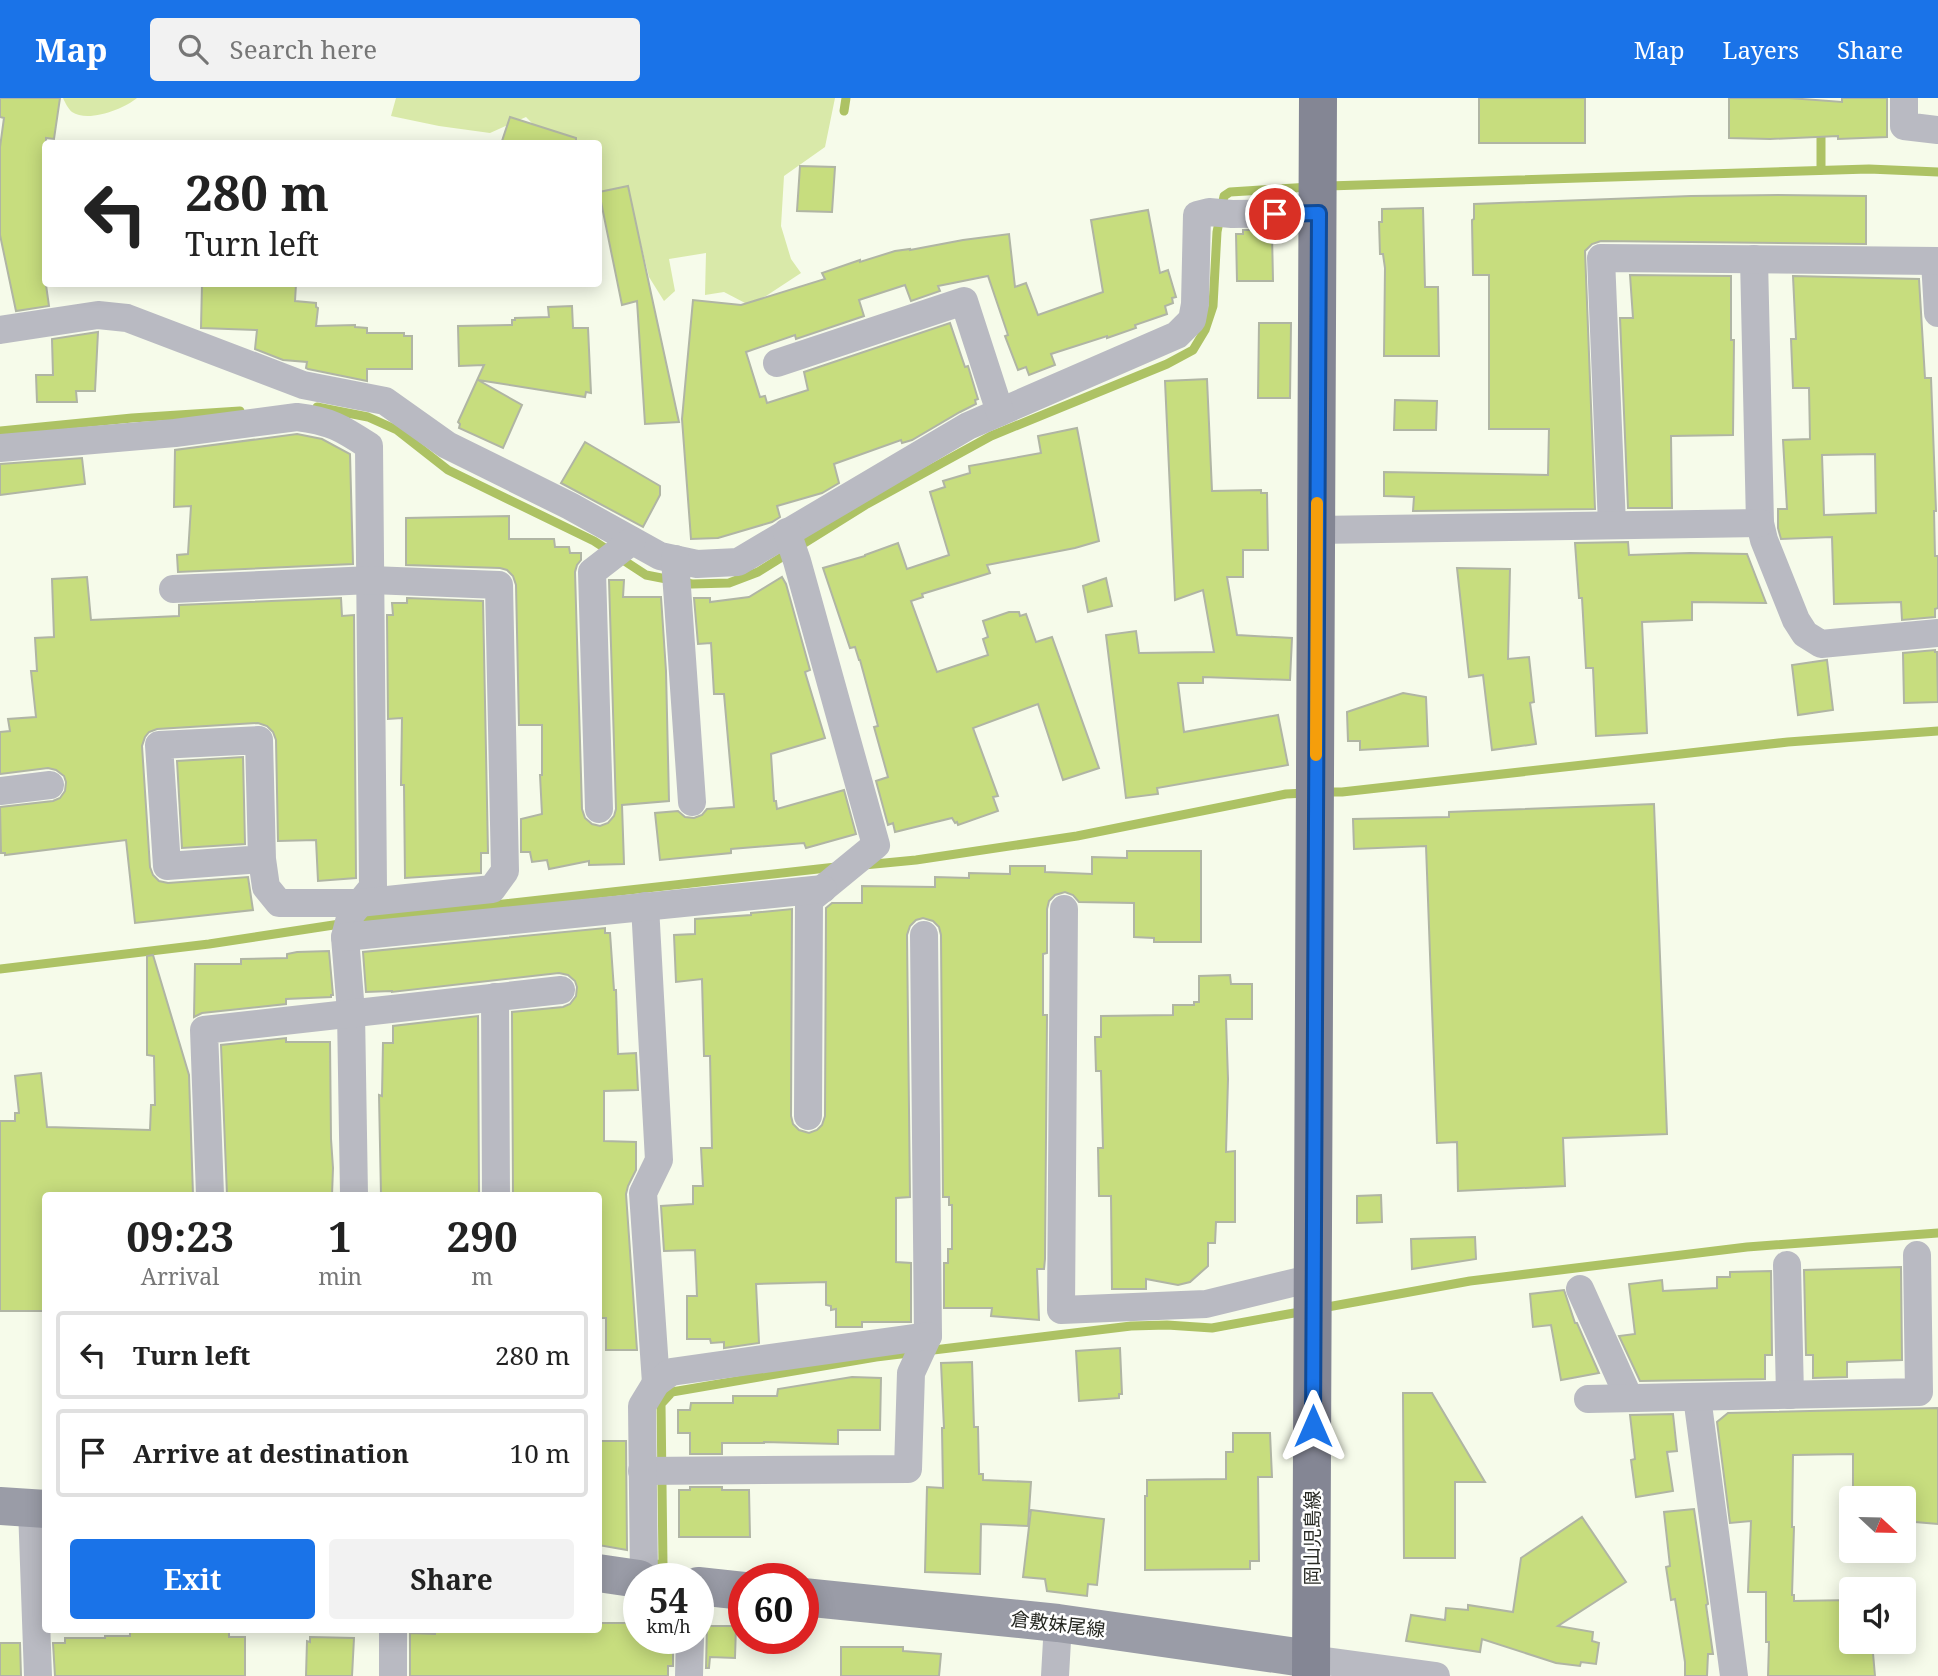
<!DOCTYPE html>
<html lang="en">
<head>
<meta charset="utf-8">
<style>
  :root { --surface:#fff; --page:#f2f2f2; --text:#222; --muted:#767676; --line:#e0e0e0; --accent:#1a73e8 }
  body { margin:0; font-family:"Noto Serif","Noto Sans JP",serif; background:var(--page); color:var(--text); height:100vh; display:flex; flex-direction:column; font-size:26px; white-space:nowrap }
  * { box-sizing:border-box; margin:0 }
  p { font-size:23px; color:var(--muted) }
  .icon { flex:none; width:38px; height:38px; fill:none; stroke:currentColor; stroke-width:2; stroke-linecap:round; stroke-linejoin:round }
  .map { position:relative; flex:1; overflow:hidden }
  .sheet { position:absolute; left:42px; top:1094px; width:560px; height:441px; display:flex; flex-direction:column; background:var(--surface); border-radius:7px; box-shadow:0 4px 18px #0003 }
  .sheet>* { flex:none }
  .top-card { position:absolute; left:42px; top:42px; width:560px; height:147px; border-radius:7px; box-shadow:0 4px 18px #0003; background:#fff; color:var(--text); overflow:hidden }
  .needle { width:46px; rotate:112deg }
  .fabs { position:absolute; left:1839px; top:1388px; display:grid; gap:14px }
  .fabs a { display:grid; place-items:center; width:77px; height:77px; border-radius:7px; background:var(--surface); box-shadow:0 4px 18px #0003; font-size:35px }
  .speed { position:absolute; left:623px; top:1465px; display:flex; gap:14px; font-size:35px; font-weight:700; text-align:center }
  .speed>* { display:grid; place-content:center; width:91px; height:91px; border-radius:50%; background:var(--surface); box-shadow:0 4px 18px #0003; line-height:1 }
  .speed small { font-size:18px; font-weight:400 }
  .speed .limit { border:10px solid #d22; background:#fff; color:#111 }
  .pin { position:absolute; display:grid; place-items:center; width:60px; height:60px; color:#fff; margin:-30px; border:4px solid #fff; border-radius:50%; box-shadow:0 2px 7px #0007 }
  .me { position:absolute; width:77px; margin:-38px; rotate:0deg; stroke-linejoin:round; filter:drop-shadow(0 0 5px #0008) }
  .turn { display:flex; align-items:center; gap:24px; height:147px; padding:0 28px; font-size:32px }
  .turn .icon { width:91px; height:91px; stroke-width:2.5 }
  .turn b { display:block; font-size:49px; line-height:60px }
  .eta { display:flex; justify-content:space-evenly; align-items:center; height:119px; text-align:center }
  .eta b { font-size:42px; font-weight:700; line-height:49px }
  .action { display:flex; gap:14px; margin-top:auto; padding:14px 28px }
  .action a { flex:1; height:80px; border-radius:7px; background:var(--accent); color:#fff; font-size:28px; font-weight:700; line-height:80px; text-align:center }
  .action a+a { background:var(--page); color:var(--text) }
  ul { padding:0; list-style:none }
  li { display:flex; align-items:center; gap:21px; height:88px; margin:0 14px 10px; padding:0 14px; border:4px solid var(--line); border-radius:7px }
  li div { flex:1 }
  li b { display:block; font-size:26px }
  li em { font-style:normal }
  header { display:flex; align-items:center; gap:42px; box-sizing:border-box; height:98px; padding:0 35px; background:var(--accent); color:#fff }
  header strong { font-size:33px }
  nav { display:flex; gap:38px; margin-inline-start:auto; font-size:24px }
  .search { width:490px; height:63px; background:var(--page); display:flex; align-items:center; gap:18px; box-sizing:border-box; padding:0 24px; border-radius:7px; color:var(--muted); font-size:26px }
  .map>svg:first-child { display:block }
  .green { fill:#d9e9a9 }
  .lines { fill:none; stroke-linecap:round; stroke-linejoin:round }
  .stream { stroke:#adc264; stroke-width:9 }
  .building { fill:#c7dd7e; stroke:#b0b5a4; stroke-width:2; fill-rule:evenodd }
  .minor { stroke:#b9bac2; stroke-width:28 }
  .secondary { stroke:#9a9ca7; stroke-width:38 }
  .primary { stroke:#848694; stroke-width:38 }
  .route-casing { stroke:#114b97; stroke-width:18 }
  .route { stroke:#1a73e8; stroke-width:12 }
  .slow { stroke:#f59e0b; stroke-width:12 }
  .labels { text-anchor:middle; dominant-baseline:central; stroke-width:5; stroke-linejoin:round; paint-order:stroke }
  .street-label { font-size:19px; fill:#262822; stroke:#fff }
</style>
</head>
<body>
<header>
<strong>Map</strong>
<div class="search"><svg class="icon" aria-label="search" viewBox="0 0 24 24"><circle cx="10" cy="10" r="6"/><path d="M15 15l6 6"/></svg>Search here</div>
<nav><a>Map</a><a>Layers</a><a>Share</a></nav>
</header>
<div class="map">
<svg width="1938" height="1578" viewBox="0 0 1938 1578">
  <rect width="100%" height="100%" fill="#f6fbea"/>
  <!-- green -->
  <g class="green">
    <path d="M63,0H137C124,11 88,25 72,14C68,11 65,4 63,0Z"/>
    <polygon points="396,0 835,0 825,49 784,78 781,128 791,161 801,175 766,198 747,206 724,194 705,197 706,155 669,161 675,193 664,203 649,179 634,118 620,97 599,101 598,46 551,45 526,19 490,35 439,28 391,18"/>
  </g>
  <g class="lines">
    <!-- stream -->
    <g class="stream">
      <polyline points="844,13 846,0"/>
      <polyline points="1821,72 1821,30"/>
      <polyline points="1328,88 1869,71 1938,74"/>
      <polyline points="317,309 368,319 397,332 448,372 594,443 646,477 692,486 729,485 758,474 867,406 991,338 1167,266 1193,252 1205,232 1213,208 1217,134 1224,98 1230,94 1310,89"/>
      <polyline points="0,333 132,320 240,313"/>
      <polyline points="1323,694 1342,694 1788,644 1938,633"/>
      <polyline points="864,767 916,762 1077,738 1286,696 1306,695"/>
      <polyline points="0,871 209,846 386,819 836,769"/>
      <polyline points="1322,1210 1470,1183 1747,1149 1938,1135"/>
      <polyline points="647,1465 663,1467 661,1306 672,1294 876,1259 1131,1228 1167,1227 1212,1230 1305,1213"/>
    </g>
  </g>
  <!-- building -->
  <g class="building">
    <polygon points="0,0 60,0 54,41 46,40 46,187 49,208 16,213 0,137 0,49 4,20 0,19"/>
    <rect x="1479" y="0" width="106" height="45"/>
    <polygon points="1729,0 1789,0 1842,4 1842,0 1887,0 1887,39 1838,41 1838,38 1770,41 1729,40"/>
    <polygon points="510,19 576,40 576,46 501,46"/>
    <polygon points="800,68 835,69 832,114 797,113"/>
    <polygon points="628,88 652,200 679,324 645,326 637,203 622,207 599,94"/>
    <polygon points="1778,97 1866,98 1866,146 1601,143 1592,146 1585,153 1595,411 1413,413 1414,399 1384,398 1384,374 1548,377 1549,331 1489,331 1489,177 1473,177 1472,122 1474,121 1474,106 1691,98"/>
    <polygon points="1423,110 1425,189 1438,189 1439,258 1384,258 1385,170 1383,156 1380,156 1379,124 1382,124 1382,111"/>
    <polygon points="1148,112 1160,175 1168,172 1176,199 1172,200 1173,205 1165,208 1167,216 1135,227 1136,230 1107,240 1107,238 1051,256 1055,267 1029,277 1026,269 1018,272 1005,238 1008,237 988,178 938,188 940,193 911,203 905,187 859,202 864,218 796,241 795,237 746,254 760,299 765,298 767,305 808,292 804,274 950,225 965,269 968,268 978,301 975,302 976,306 960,314 912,342 902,345 901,342 834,366 839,385 822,395 777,408 780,419 772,424 718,440 691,441 682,321 693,202 741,207 825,181 822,175 860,162 860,164 895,153 910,151 910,152 963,142 1009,136 1015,189 1026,185 1038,217 1103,194 1091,122"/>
    <polygon points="1243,132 1267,132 1267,136 1272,136 1273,183 1237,183 1236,136 1243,136"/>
    <polygon points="1630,177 1731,178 1731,242 1734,242 1733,337 1671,338 1672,410 1628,410 1620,220 1633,220"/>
    <path d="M1793,178L1919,181L1925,280H1931L1936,413H1934L1935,458H1938V510L1935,511V519L1902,522L1901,504L1834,506L1832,439L1781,441L1778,430V411H1787L1783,342L1810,341L1809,290H1793L1791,241H1796ZM1875,356L1876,415L1824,417L1822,357Z"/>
    <polygon points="202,186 296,186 295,203 316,205 316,209 318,210 316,228 355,227 355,229 367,230 367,235 404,235 404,238 412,238 412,271 367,271 367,283 308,271 306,270 307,264 283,262 255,251 257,232 201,230"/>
    <polygon points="572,208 573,230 588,230 591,295 586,294 585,299 478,282 522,307 503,350 459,330 460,326 458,324 484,267 459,268 458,228 512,227 512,222 515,222 515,220 549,219 548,209"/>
    <polygon points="1259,225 1291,225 1290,300 1258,300"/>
    <polygon points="98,234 95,293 76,293 77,304 37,304 36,277 53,277 52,241"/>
    <polygon points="1207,281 1212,393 1261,392 1261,395 1267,395 1268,452 1243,452 1243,479 1227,479 1237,537 1292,540 1290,582 1203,579 1203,585 1178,585 1184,634 1278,617 1288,667 1157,690 1158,696 1126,700 1106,537 1136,533 1139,555 1214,554 1203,492 1175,502 1165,283"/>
    <polygon points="1395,302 1437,303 1436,332 1394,332"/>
    <polygon points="1077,330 1099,443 1075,450 987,467 990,475 922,496 923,499 911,503 937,574 988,557 983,541 988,539 983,523 1009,514 1019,514 1020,518 1026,516 1036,544 1052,539 1099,670 1063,682 1038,606 973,630 998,698 993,699 998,713 958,727 957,724 955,725 952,720 895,734 893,725 888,727 876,683 888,679 874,629 878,628 860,562 859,562 855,549 850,550 823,470 865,458 865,457 898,445 907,471 949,457 930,394 945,389 943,383 970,375 969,368 1041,355 1038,338"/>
    <polygon points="297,336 322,341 350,356 353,466 178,474 177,457 188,456 191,408 174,409 175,352"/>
    <polygon points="585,344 660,388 660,397 643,429 561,385"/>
    <polygon points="82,360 85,386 0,397 0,366"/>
    <polygon points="509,418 509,441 554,441 555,449 569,449 570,455 581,455 581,462 577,467 575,474 582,711 585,720 592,726 600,728 608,725 614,718 616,711 609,482 624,482 623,499 661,499 666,573 669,703 622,707 624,766 589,767 589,763 549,771 547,762 532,764 530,754 521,754 521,721 542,716 540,677 542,677 542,627 519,627 516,487 513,478 507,472 500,470 406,467 406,420"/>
    <polygon points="1628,444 1629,457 1690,455 1747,456 1766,505 1692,504 1692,522 1642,524 1647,635 1596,638 1593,570 1586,570 1582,500 1579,500 1575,445"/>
    <polygon points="1457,470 1510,471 1508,561 1529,559 1534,604 1530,605 1536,646 1492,652 1483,577 1469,579"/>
    <polygon points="87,479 91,522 179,518 179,507 341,500 342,518 354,517 356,780 318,783 316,742 278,743 276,642 273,634 267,628 258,625 157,631 149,634 145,639 142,648 150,769 153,777 159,783 168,785 248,779 253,812 135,825 126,742 5,757 5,755 1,755 0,709 53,703 60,700 65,693 66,684 64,678 56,672 48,670 0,676 0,634 10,633 8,621 36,619 31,573 37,573 35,540 54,539 52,481"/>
    <polygon points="782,479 786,486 810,572 805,574 825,640 771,656 774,703 776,703 777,711 844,692 856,736 806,750 804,745 731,751 731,755 660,762 655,715 678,713 685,719 694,720 702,717 707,711 734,709 724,596 714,596 711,545 698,546 694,500 710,500 710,504 749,499"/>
    <polygon points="1106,480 1112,508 1088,514 1083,488"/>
    <polygon points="407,500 483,503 488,755 481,755 481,775 405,780 404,687 401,687 402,620 388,621 387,517 393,517 392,505 407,505"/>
    <polygon points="1935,552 1935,554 1937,554 1938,604 1904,605 1903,555"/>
    <polygon points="1827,562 1833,612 1798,617 1792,567"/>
    <polygon points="1403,595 1426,599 1428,648 1360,652 1360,643 1348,643 1347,614"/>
    <polygon points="243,659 245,746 182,750 177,663"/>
    <polygon points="1654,706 1667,1036 1563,1040 1565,1088 1458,1093 1457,1044 1437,1045 1426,748 1354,751 1353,721 1449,719 1449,714"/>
    <polygon points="1127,753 1201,753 1201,844 1154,844 1154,840 1134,839 1134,805 1079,804 1073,797 1065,794 1055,797 1049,803 1047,811 1047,855 1043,856 1043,917 1047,917 1045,1161 1044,1171 1037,1171 1039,1222 991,1218 992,1210 944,1210 944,1165 948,1165 948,1151 952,1151 952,1107 949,1107 949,1099 943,1099 941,837 939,829 933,823 923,820 916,822 910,828 907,837 910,1099 896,1100 896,1164 911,1165 911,1224 862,1224 862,1229 836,1229 836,1211 831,1212 831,1208 826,1207 826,1184 756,1186 759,1245 724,1250 724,1244 711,1245 710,1241 687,1241 687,1198 697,1198 695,1152 664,1153 661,1108 693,1106 693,1088 703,1088 701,1050 712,1050 710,958 704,958 702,881 676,884 674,837 695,836 695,821 751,817 751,815 792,811 791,1018 793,1026 799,1032 809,1035 817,1032 822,1027 825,1018 826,810 832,805 862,805 862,788 935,789 935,779 969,780 969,775 1010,776 1010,768 1045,768 1045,774 1092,776 1092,759 1127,760"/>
    <polygon points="605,830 605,835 610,835 614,892 616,892 618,956 636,955 638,992 604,993 604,1043 636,1044 636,1072 628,1088 626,1096 637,1252 606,1252 606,1220 598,1220 598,1097 513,1097 512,914 563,909 570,906 576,898 577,889 575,883 568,877 559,875 392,894 392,893 366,894 363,854"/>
    <polygon points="329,853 333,897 331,897 331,899 286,901 286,906 202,915 194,919 195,866 241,866 241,861 287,860 287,856 297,854"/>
    <polygon points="153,857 189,977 193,1097 46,1097 46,1213 0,1213 0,1023 15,1023 15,1015 19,1015 15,978 41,975 47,1029 150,1032 151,1007 155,1007 154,958 147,957 147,858"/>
    <polygon points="1230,877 1231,886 1252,886 1252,921 1226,921 1228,981 1226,1054 1235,1053 1235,1124 1216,1124 1215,1145 1208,1145 1208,1168 1190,1184 1178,1187 1146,1181 1146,1191 1112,1191 1111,1098 1099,1098 1098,1050 1103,1050 1101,973 1096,973 1095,939 1101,939 1101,918 1173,917 1173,907 1194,907 1194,904 1199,904 1199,878"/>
    <polygon points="478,918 479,1097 381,1097 379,997 382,998 383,945 393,945 393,928"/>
    <polygon points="286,940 286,944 330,944 331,1041 333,1070 332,1097 227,1097 221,947"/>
    <polygon points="1381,1097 1382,1124 1357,1125 1357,1098"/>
    <polygon points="1475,1139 1476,1161 1412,1171 1411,1141"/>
    <polygon points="1901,1169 1902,1262 1847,1264 1847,1279 1813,1280 1813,1257 1806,1257 1804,1172"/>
    <polygon points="1771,1173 1772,1257 1765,1257 1765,1281 1640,1283 1619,1238 1635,1236 1629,1186 1662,1182 1663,1193 1717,1190 1717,1179 1730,1179 1730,1174"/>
    <polygon points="1564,1192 1575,1225 1577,1225 1599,1275 1561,1282 1551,1227 1533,1229 1530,1196"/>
    <polygon points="1120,1250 1122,1296 1119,1296 1119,1300 1079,1303 1076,1253"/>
    <polygon points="972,1264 974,1329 978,1329 979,1376 983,1376 983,1382 1031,1384 1028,1428 981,1426 980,1476 925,1474 927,1389 943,1390 942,1330 944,1330 941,1265"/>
    <polygon points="852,1279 881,1280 880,1332 838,1332 838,1346 764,1344 764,1345 722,1345 722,1356 690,1356 690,1335 678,1335 678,1312 690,1312 691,1305 733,1305 733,1298 777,1298 778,1291"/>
    <polygon points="1403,1295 1432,1295 1485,1384 1455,1384 1455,1460 1404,1460"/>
    <polygon points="1938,1310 1938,1426 1904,1423 1904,1400 1853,1400 1853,1356 1793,1357 1792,1429 1794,1429 1792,1497 1794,1497 1794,1503 1852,1502 1852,1544 1872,1544 1875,1578 1768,1578 1769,1544 1766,1544 1766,1494 1748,1494 1751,1423 1730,1425 1717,1324 1728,1315"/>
    <polygon points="1673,1316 1677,1353 1667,1354 1673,1393 1636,1399 1631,1362 1635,1361 1630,1317"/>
    <polygon points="1233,1335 1270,1335 1272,1379 1258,1379 1259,1463 1250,1463 1250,1471 1145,1472 1145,1398 1147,1398 1147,1382 1226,1381 1226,1354 1233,1354"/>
    <polygon points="598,1343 626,1343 627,1452 598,1447"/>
    <polygon points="690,1389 722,1389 722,1392 749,1392 750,1439 679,1439 679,1392 690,1392"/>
    <polygon points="1694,1411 1708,1506 1706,1507 1713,1556 1708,1556 1707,1578 1685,1578 1685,1564 1675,1501 1671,1502 1666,1469 1670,1468 1664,1414"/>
    <polygon points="1031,1412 1104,1421 1097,1487 1088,1486 1087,1498 1047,1493 1045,1481 1023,1479"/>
    <polygon points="1582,1419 1626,1484 1558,1528 1593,1534 1592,1543 1599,1545 1596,1566 1581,1564 1580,1568 1556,1565 1482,1541 1480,1554 1406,1543 1411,1517 1445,1522 1446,1510 1468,1512 1468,1507 1513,1514 1521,1460"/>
    <polygon points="598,1525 639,1525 639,1540 673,1540 673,1568 668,1568 668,1578 410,1578 410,1535 435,1536 435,1531 598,1531"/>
    <polygon points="707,1528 736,1528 735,1560 710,1559 709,1570 706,1570"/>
    <polygon points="130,1531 229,1531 229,1539 245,1539 245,1578 55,1578 53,1545 65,1545 65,1540 105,1540 105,1538 130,1538"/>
    <polygon points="310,1539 354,1540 352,1578 306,1578 307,1543 310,1544"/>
    <polygon points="0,1545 20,1545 21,1578 0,1578"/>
    <polygon points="841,1549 903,1549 903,1553 941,1556 939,1578 841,1578"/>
  </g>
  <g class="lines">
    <!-- minor -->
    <g class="minor">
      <polyline points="1904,0 1904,28 1938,32"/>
      <polyline points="1754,161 1760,425 1764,442 1796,522 1805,536 1821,546 1938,535"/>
      <polyline points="1935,163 1938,215"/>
      <polyline points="0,232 98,217 127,220 303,287 385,303 447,347 570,408 660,458 697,466 738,464 968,328 1177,237 1192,222 1195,206 1197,117 1209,114 1232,116 1319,115"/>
      <polyline points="777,265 964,203 1000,314"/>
      <path d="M0,350L175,335L297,319C330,323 342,330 369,348L373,789L351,816L345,839L351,914L354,1097"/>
      <polyline points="1612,427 1601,160 1938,163"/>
      <polyline points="1317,432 1760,425"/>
      <polyline points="787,434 797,463 876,747 809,802 808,1018"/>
      <polyline points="675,461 692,704"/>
      <polyline points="173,491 371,482 499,487 505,773 492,791 359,805 279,805 266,789 262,761 259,642 159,647 167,768 262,761"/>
      <polyline points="0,693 50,687"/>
      <polyline points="599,711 592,474 632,443"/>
      <polyline points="645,808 659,1062 643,1095 656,1285"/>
      <polyline points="1064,811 1061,1212 1206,1206 1313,1180"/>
      <polyline points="345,839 823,791"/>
      <polyline points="495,899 496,1097"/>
      <polyline points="210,1097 204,932 561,892"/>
      <polyline points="1787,1167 1790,1297"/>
      <polyline points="1580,1191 1629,1300"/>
      <polyline points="1697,1299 1734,1578"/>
      <polyline points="1588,1301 1919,1294 1917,1157"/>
      <polyline points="642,1373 908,1371 911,1275 928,1238 924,837"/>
      <polyline points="32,1410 38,1578"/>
      <polyline points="644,1480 642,1308 656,1285 671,1274 928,1238"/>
      <polyline points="1311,1561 1436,1578"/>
      <polyline points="393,1578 393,1531"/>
      <polyline points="689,1578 690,1540"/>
      <polyline points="1055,1578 1058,1525"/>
    </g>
    <!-- secondary -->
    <g class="secondary">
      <polyline points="0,1408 46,1411"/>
      <polyline points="598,1475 639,1481"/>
      <polyline points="698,1488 744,1493"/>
      <polyline points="803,1499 1058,1525 1311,1561"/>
    </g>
    <!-- primary -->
    <polyline class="primary" points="1311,1578 1318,0"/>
  </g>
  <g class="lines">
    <!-- route casing -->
    <g class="route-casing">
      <polyline id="route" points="1275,116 1319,115 1313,1328"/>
    </g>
    <!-- route -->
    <use href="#route" class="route"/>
    <!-- slow -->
    <polyline class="slow" points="1316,657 1317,405"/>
  </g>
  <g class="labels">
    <!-- street labels -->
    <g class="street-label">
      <text transform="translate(1312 1440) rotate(-90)">岡山児島線</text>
      <text transform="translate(1058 1526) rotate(7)">倉敷妹尾線</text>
    </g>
  </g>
</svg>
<div class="fabs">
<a><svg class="needle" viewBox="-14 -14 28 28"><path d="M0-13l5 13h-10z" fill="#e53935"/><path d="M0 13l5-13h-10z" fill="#767676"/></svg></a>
<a><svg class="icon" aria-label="sound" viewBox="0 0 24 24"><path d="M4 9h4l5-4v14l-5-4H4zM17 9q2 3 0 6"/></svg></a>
</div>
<div class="speed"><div>54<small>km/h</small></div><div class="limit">60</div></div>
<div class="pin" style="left:1275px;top:116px;background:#d93025"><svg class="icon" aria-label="arrive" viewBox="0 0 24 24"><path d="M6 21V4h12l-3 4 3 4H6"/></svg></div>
<svg class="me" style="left:1313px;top:1328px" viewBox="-20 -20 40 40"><path d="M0-17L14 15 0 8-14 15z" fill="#1a73e8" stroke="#fff" stroke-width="4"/></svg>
<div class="top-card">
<div class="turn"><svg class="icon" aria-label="left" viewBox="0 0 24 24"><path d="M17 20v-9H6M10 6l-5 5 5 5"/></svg><div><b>280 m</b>Turn left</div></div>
</div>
<section class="sheet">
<div class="eta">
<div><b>09:23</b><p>Arrival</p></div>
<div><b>1</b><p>min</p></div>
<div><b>290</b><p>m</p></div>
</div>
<ul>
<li><svg class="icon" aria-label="left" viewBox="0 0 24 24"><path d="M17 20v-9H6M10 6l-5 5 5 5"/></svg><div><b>Turn left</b></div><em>280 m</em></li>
<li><svg class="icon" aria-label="arrive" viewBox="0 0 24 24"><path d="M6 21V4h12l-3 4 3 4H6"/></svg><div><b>Arrive at destination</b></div><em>10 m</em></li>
</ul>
<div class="action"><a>Exit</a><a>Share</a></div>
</section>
</div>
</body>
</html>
